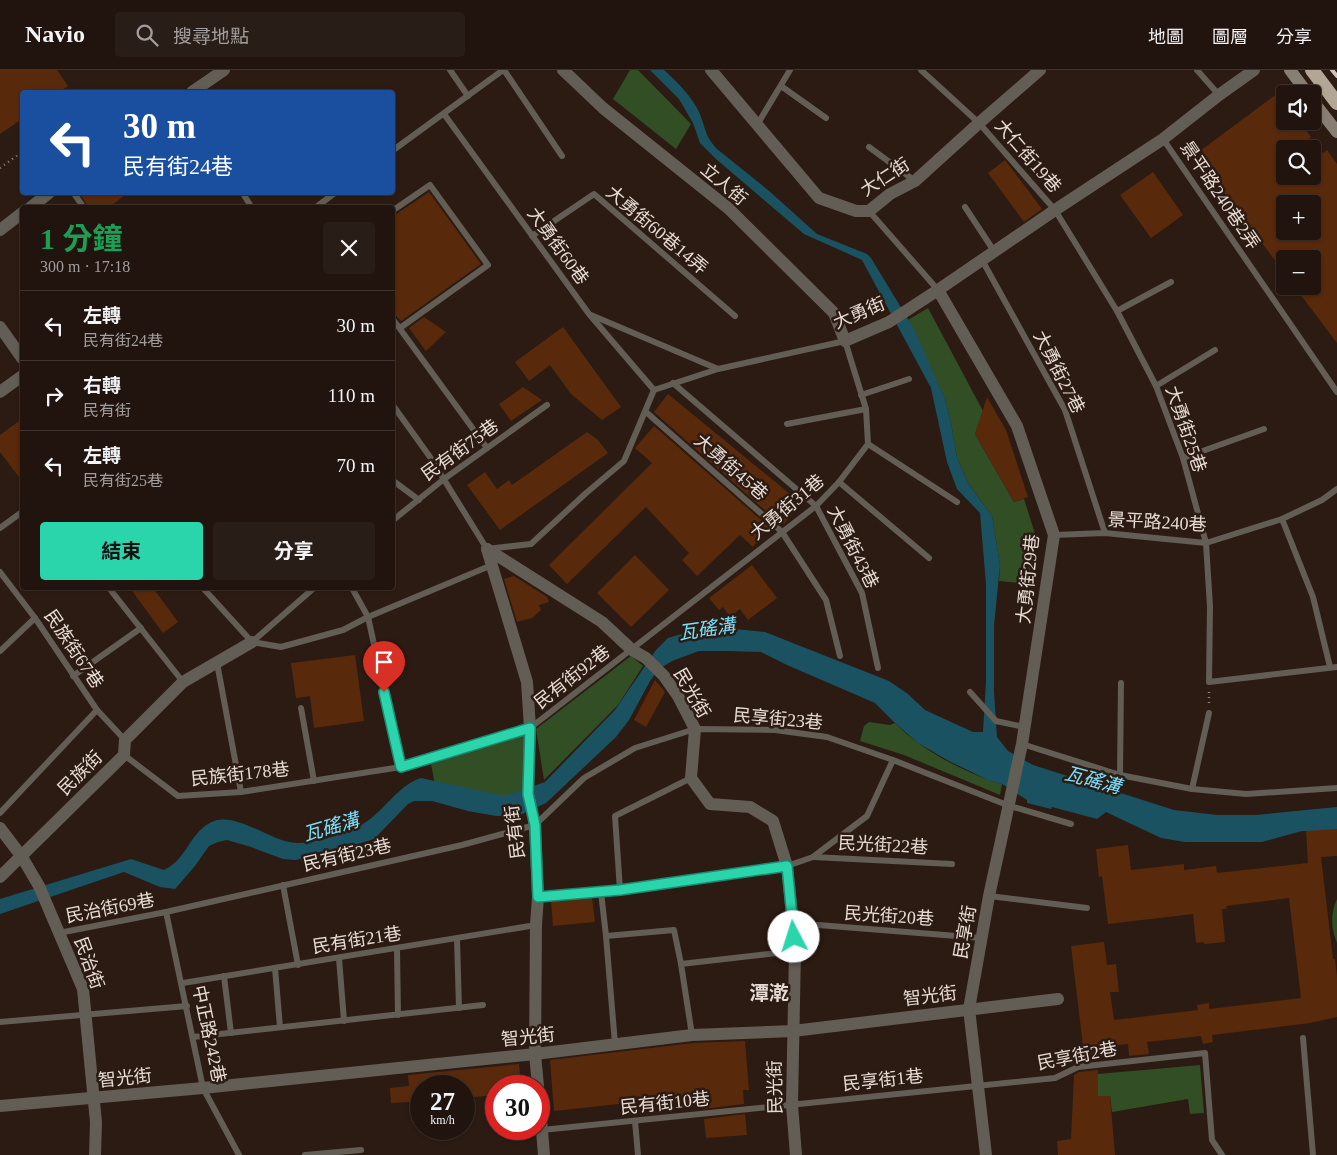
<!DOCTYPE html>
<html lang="zh-TW">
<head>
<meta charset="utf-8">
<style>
  :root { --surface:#21140e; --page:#291d17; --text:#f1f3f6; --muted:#a29e9e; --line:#3e332e; --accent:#2bd5ac }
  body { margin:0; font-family:"Times New Roman","Noto Sans TC",serif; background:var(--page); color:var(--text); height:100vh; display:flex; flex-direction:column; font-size:19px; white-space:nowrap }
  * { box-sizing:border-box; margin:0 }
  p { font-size:16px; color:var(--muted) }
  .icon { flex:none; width:28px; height:28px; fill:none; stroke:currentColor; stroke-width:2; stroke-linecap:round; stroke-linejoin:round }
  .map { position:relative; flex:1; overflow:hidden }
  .details { position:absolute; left:20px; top:135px; width:375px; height:385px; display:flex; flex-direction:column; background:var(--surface); border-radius:5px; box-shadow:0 1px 4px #0004,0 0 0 1px var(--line) }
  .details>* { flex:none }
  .guide { position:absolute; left:20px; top:20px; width:375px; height:105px; border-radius:5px; box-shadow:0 1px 4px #0004,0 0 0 1px var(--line); background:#1a4fa0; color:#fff; overflow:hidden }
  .controls { position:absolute; left:1276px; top:15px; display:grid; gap:10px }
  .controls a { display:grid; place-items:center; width:45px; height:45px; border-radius:5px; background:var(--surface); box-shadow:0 1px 4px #0004,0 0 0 1px var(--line); font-size:25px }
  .speed { position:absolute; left:410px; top:1005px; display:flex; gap:10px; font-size:25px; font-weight:700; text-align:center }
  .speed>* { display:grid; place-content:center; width:65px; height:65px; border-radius:50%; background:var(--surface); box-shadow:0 1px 4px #0004,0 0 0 1px var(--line); line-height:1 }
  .speed small { font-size:12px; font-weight:400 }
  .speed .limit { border:8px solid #d22; background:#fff; color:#111 }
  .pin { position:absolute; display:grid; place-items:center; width:42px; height:42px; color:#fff; margin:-51px -21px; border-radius:50% 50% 50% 0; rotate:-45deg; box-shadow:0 0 5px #0007 }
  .pin .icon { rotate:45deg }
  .me { position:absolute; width:55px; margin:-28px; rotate:355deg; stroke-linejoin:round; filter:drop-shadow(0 0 4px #0008) }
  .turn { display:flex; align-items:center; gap:18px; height:105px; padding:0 20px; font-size:22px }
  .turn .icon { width:65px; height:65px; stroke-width:2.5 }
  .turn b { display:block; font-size:35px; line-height:42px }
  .round { display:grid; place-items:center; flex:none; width:52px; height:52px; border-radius:5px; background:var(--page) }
  .head { display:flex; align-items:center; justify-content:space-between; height:85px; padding:0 20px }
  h1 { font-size:30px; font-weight:700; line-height:38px; color:#1e9e55 }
  .cta { display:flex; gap:10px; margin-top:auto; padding:10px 20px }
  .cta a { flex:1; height:58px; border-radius:5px; background:var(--accent); color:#111; font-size:20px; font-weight:700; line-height:58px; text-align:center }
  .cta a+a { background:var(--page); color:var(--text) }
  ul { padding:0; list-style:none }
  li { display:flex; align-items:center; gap:15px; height:70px; padding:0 20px; border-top:1px solid var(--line) }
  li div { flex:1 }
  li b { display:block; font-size:19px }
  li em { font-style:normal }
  header { display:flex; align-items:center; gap:30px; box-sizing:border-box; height:70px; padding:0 25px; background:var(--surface); border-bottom:1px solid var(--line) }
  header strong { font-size:24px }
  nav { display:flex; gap:28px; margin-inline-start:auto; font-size:18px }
  .search { width:350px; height:45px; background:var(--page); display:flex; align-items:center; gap:12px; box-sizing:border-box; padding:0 18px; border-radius:5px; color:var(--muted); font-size:19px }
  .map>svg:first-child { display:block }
  .green { fill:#314e25 }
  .water { fill:#1a5261 }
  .building { fill:#59290b; fill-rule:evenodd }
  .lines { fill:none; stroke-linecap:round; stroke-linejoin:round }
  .path { stroke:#91847c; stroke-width:2.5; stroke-dasharray:1 4; stroke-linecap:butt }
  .service { stroke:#625d55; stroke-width:6 }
  .minor { stroke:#625d55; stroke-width:12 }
  .secondary { stroke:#887f73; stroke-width:12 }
  .trunk { stroke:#b2a694; stroke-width:14 }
  .rail { stroke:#cec2bc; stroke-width:4 }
  .route-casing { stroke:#1c8a70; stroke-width:12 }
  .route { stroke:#2bd5ac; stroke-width:9 }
  .labels { text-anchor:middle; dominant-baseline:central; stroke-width:5; stroke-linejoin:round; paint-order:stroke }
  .street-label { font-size:18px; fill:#e6dbd5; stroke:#2c1b12 }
  .water-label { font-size:19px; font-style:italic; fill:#76e1fe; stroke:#2c1b12 }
  .quarter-label { font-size:20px; font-weight:bold; fill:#e6dbd5; stroke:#2c1b12 }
</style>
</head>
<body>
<header>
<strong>Navio</strong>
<div class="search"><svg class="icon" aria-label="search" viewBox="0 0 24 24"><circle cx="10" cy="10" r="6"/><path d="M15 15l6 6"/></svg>搜尋地點</div>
<nav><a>地圖</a><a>圖層</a><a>分享</a></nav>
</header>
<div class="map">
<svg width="1337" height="1085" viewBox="0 0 1337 1085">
  <rect width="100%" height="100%" fill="#2c1b12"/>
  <!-- green -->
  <g class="green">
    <polygon points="630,0 638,0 691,54 676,79 613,29"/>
    <polygon points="928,238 983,341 975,364 1014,432 1024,429 1037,470 1032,514 999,511 1000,495 992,446 969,415 957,388 951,353 945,329 908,250"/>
    <polygon points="631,586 643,596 618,635 544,710 536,659"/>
    <path d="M869,652L890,655L895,653C902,660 910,667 918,673C940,689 976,707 1002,714L1000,725L904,685L860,671L864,656Z"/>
    <polygon points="529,663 531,727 474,730 436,720 431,694"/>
    <path d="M1337,829V873C1331,858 1330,844 1337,829Z"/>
    <polygon points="1200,995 1204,1043 1190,1044 1188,1029 1112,1042 1110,1026 1098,1026 1098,1004"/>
  </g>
  <!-- water -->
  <path class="water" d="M650,0H664C677,12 691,25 699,42C706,58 704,65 717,79L768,120L817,164L867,184L871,188L914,259L945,329L951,353L957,388L969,415L992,446L1000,495L994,556V622L997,667L1008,681L1033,695L1174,740L1217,745H1256L1337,737V761H1302L1262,772H1185L1161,768L1106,742L1097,749L1052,737L1051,739L1027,733V730L1002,714L988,710L949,691L918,673L895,653L875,633L787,595L761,582L727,581H699L672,591L659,599L650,611L629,650L616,667L546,733L520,745L496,746L468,741L432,731H414L408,734L374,769L326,784L295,790L283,789L251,777L227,770L218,772L209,776L195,796L175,819L160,817L124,802L0,844V829L131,789L164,800C188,789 190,760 214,751C236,743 267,768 289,772C309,776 336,766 355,758C381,748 395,716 421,708L500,725H508L545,712L615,640L656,580L668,568L692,561L726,558L765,562L889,611L908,624L925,640L973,662H983L986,611V514L980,443L957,419L947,392L931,318L862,190L804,164L716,89L700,73L693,53L679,29Z"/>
  <!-- building -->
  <g class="building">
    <polygon points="0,0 57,0 68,16 59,22 22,22 22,49 0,64"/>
    <path d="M1278,23L1285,32V51H1299L1311,67L1296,79H1285V106H1312V69L1323,83L1327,80L1337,94V273L1294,216H1312V189H1285V204L1256,165L1254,166L1234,140L1236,139L1196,84ZM1285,134H1312V161H1285Z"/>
    <polygon points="1005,90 1042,139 1024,152 988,103"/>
    <polygon points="1153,102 1183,145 1151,168 1120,125"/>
    <polygon points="79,122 129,122 108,138 89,138"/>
    <polygon points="429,122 481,194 401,251 392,242 392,147"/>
    <polygon points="424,247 446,262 426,281 409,258"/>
    <polygon points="563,257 621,337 602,350 571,324 550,295 529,311 515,292"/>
    <polygon points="523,317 542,330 511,351 499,334"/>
    <polygon points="668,324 801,433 784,454 777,448 776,450 654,342"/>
    <polygon points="987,327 1006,360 1028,427 1014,432 975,364"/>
    <polygon points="22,349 22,411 0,382 0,365"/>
    <polygon points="654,356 769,457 753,477 740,465 697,506 682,490 689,483 646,437 567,514 549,495 652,393 635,378"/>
    <polygon points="587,362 598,370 608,383 500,460 467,415 485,402 497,419 509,410 512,415"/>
    <polygon points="635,485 669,520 631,557 597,523"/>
    <polygon points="752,495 777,528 748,550 740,539 730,547 723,537 719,540 709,528"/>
    <polygon points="514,506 547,527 549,532 539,535 541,540 532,548 517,552 504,509"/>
    <polygon points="130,518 153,518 178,552 163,563"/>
    <polygon points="355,585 364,651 314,658 310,626 296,628 291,593"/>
    <polygon points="655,610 665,622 646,657 634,650"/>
    <polygon points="1337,759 1337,786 1321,787 1333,889 1335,889 1337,907 1337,947 1310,953 1212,965 1213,972 1203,974 1201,966 1147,972 1149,984 1129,986 1128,974 1099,977 1098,990 1074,993 1074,984 1084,984 1071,876 1104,872 1107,895 1116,894 1119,922 1110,922 1114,950 1198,940 1197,935 1209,933 1209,939 1301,928 1289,828 1226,836 1227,839 1222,839 1225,872 1204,874 1204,872 1196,873 1193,844 1108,854 1102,806 1099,807 1096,779 1128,775 1131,800 1184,794 1184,800 1216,796 1217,803 1308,793 1306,761"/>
    <polygon points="592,827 595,852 553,856 551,831"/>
    <polygon points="745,971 749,1020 743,1020 744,1034 703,1039 702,1025 554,1041 550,990 693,973"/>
    <polygon points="519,994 521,1016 496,1016 496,1025 464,1028 464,1016 421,1016 421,1049 412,1050 410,1032 391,1033 390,1018 409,1016 408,1005"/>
    <polygon points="1098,1000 1098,1026 1110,1026 1115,1085 1058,1085 1057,1071 1071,1069 1074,1005 1079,1002"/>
    <polygon points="745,1044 747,1065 706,1068 704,1049"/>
  </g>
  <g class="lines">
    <!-- path -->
    <g class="path">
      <polyline points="0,98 22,82"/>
      <polyline points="1209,622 1209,634"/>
    </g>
    <!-- service -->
    <g class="service">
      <polyline points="450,0 468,26"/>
      <polyline points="504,0 562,86"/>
      <polyline points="921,0 979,53 1055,140 1117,241 1156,316 1183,388 1206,473 1210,537 1209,612 1337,597"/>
      <polyline points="1197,0 1219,25"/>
      <polyline points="781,16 826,48"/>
      <polyline points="444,44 589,244 654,320"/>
      <polyline points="757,55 790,0"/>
      <polyline points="1163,69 1337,322"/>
      <polyline points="869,77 915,111"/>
      <polyline points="392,81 503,0"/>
      <polyline points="73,122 84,138"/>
      <polyline points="242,122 252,138"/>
      <polyline points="965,137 994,181"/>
      <polyline points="315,138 336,122"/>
      <polyline points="392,141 430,115 488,195 400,258"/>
      <polyline points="869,141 938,220"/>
      <polyline points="532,166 594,124 735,246"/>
      <polyline points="982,190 1065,340 1105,463"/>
      <polyline points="1117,241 1171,212"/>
      <polyline points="591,245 718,299"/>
      <polyline points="392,248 487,378"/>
      <polyline points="673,313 816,436 862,523 878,598"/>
      <polyline points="1156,316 1215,280"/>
      <polyline points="861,325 909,309"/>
      <polyline points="392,334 430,387 487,479 531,474 585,424 624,391 654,320"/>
      <polyline points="646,342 782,462 826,530 840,586"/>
      <polyline points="787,354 866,339"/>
      <polyline points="868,374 957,432"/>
      <polyline points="1183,388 1264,359"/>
      <polyline points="392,410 419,430"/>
      <polyline points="839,412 929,488"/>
      <polyline points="1282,449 1313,527 1330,597"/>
      <polyline points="392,451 444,409 547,335"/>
      <polyline points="0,458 22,442"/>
      <polyline points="1054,465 1105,463 1206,473 1282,449 1322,430 1337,419"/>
      <polyline points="0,502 35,548 97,640 125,670"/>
      <polyline points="109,518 183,612"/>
      <polyline points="203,518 252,572"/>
      <polyline points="352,518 368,547 401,697"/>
      <polyline points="252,572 281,577 343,560 368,547 492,495"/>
      <polyline points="252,572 314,518"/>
      <polyline points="0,581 35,548"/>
      <polyline points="217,593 241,722"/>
      <polyline points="73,606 141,558"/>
      <polyline points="970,622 996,651 1024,657"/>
      <polyline points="301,638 314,711"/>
      <polyline points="1022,674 1120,705 1192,719 1246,724 1337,718"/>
      <polyline points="124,685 178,726 241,722 401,697 530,658 816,436 839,412 868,374 866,339 845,271 718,299 654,320"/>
      <polyline points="1120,705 1121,613"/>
      <polyline points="1192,719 1209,643"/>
      <polyline points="0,743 97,640"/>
      <polyline points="813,787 952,794"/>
      <polyline points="283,815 298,895"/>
      <polyline points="620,820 615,746 691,708"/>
      <polyline points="601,822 606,866"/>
      <polyline points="989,826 1087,838"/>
      <polyline points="538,827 620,820 787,796 813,787 867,746 893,690"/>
      <polyline points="166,842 203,1018 239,1085"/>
      <polyline points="793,853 982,868"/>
      <polyline points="59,863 166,842 462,775 535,755 584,708 635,678 695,659 775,660 827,667 893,690 1007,735 1071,754"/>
      <polyline points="457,869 459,938"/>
      <polyline points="397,879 398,945"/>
      <polyline points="339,888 344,951"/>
      <polyline points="275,898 280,957"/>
      <polyline points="224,906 231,963"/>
      <polyline points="183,913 536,855"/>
      <polyline points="0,952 187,936"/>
      <polyline points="692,965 681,894 795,881"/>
      <polyline points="193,967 483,935"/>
      <polyline points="1303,968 1313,1085"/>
      <polyline points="615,974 606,866 674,860 681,894"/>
      <polyline points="635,1051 638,1085"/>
      <polyline points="542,1060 1055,1008 1078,997 1205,983 1212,1070 1222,1085"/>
      <polyline points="305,1085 361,1080"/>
    </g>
    <!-- minor -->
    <g class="minor">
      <polyline points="563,0 603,38 728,138 834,243 845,271 889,252 938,220 1055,140 1163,69 1219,25 1254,0"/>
      <polyline points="711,0 819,128 856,141 869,141 890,124 915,111 979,53 1040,0"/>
      <polyline points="192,22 224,0"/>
      <polyline points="30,138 50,122"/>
      <polyline points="0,160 22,143"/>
      <polyline points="938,220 1017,356 1054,465 1022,674 989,826 969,939 986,1085"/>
      <polyline points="0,257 22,288"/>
      <polyline points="0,322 22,306"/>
      <polyline points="487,479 602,552 632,580 646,588 664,606 678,626 695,659 691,708 710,734 750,737 773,751 787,796 793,853 795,881 792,1035 796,1085"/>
      <polyline points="487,479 527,612 530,658 528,724 535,755 538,827 536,855 535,984 538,1016"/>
      <polyline points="0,758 22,787 39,816 83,919 96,1052 95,1085"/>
      <polyline points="0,807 124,685 125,670 183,612 252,572"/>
      <polyline points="539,1024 544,1085"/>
      <polyline points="0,1036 203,1018 535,984 692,965 793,961 1058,929"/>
    </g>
    <!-- secondary -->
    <g class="secondary">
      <polyline points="1290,0 1308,24"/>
      <polyline points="1312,30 1337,62"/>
    </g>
    <!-- trunk -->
    <polyline class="trunk" points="1312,0 1337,33"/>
    <!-- rail -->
    <polyline class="rail" points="1332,0 1337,6"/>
  </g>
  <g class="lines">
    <!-- route casing -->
    <g class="route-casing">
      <polyline id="route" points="384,622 401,697 530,658 528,724 535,755 538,827 620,820 787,796 794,867"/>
    </g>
    <!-- route -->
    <use href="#route" class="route"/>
  </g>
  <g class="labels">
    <!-- street labels -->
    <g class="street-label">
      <text transform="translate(1028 86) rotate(49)">大仁街19巷</text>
      <text transform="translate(885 107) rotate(-33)">大仁街</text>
      <text transform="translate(724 114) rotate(40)">立人街</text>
      <text transform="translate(1220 125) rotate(56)">景平路240巷2弄</text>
      <text transform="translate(657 160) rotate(40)">大勇街60巷14弄</text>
      <text transform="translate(558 176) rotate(54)">大勇街60巷</text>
      <text transform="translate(859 243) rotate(-23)">大勇街</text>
      <text transform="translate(1059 302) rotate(63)">大勇街27巷</text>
      <text transform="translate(1186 359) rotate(71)">大勇街25巷</text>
      <text transform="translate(460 380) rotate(-36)">民有街75巷</text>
      <text transform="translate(731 397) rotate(41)">大勇街45巷</text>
      <text transform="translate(787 437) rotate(-40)">大勇街31巷</text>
      <text transform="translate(1157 452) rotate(3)">景平路240巷</text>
      <text transform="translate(853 477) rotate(63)">大勇街43巷</text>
      <text transform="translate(1028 509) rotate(-84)">大勇街29巷</text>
      <text transform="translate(74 579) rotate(56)">民族街67巷</text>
      <text transform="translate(572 607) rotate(-38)">民有街92巷</text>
      <text transform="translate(692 623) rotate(60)">民光街</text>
      <text transform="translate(778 649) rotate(5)">民享街23巷</text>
      <text transform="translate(80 703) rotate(-45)">民族街</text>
      <text transform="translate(240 704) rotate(-6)">民族街178巷</text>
      <text transform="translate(515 762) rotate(-97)">民有街</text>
      <text transform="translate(883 775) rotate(3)">民光街22巷</text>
      <text transform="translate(347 785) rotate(-13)">民有街23巷</text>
      <text transform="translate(110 838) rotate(-11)">民治街69巷</text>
      <text transform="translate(889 846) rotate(4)">民光街20巷</text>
      <text transform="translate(965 862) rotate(-80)">民享街</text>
      <text transform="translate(357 870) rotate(-9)">民有街21巷</text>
      <text transform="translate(89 893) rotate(70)">民治街</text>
      <text transform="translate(930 926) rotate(-7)">智光街</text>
      <text transform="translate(209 964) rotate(78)">中正路242巷</text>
      <text transform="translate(528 967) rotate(-6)">智光街</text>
      <text transform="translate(1077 986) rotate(-11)">民享街2巷</text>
      <text transform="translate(125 1008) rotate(-6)">智光街</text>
      <text transform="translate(883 1010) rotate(-6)">民享街1巷</text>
      <text transform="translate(775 1017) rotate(-91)">民光街</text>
      <text transform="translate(665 1033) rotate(-6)">民有街10巷</text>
    </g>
    <!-- water labels -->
    <g class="water-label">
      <text transform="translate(707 559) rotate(-8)">瓦磘溝</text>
      <text transform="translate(1093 710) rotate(15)">瓦磘溝</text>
      <text transform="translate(331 757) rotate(-16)">瓦磘溝</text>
    </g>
    <!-- quarter labels -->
    <g class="quarter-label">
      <text x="769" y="923">潭漧</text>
    </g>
  </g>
</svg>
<div class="controls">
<a><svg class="icon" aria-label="sound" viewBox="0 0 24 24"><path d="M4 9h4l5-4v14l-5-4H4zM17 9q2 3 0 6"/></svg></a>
<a><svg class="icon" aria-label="search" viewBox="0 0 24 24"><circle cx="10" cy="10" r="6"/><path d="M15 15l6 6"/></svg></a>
<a>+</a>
<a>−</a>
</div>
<div class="speed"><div>27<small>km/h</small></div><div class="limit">30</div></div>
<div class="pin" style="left:384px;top:622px;background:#d93025"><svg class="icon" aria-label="arrive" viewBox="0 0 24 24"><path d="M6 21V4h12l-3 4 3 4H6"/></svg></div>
<svg class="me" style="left:794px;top:867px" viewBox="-20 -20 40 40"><circle r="19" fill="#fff"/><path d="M0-13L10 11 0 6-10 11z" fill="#2bd5ac"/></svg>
<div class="guide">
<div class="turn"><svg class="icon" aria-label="left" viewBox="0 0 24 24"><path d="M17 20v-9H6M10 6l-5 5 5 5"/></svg><div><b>30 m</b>民有街24巷</div></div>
</div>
<section class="details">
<div class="head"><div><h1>1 分鐘</h1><p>300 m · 17:18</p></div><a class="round"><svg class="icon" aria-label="close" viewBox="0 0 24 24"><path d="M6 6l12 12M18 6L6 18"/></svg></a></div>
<ul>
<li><svg class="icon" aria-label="left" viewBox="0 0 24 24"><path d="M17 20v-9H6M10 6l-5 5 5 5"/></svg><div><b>左轉</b><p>民有街24巷</p></div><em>30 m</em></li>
<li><svg class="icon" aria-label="right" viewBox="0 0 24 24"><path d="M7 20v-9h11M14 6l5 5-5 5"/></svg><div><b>右轉</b><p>民有街</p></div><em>110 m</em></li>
<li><svg class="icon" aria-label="left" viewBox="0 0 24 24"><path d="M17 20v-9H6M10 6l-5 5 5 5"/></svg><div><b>左轉</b><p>民有街25巷</p></div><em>70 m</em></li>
</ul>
<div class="cta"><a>結束</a><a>分享</a></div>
</section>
</div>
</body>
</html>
